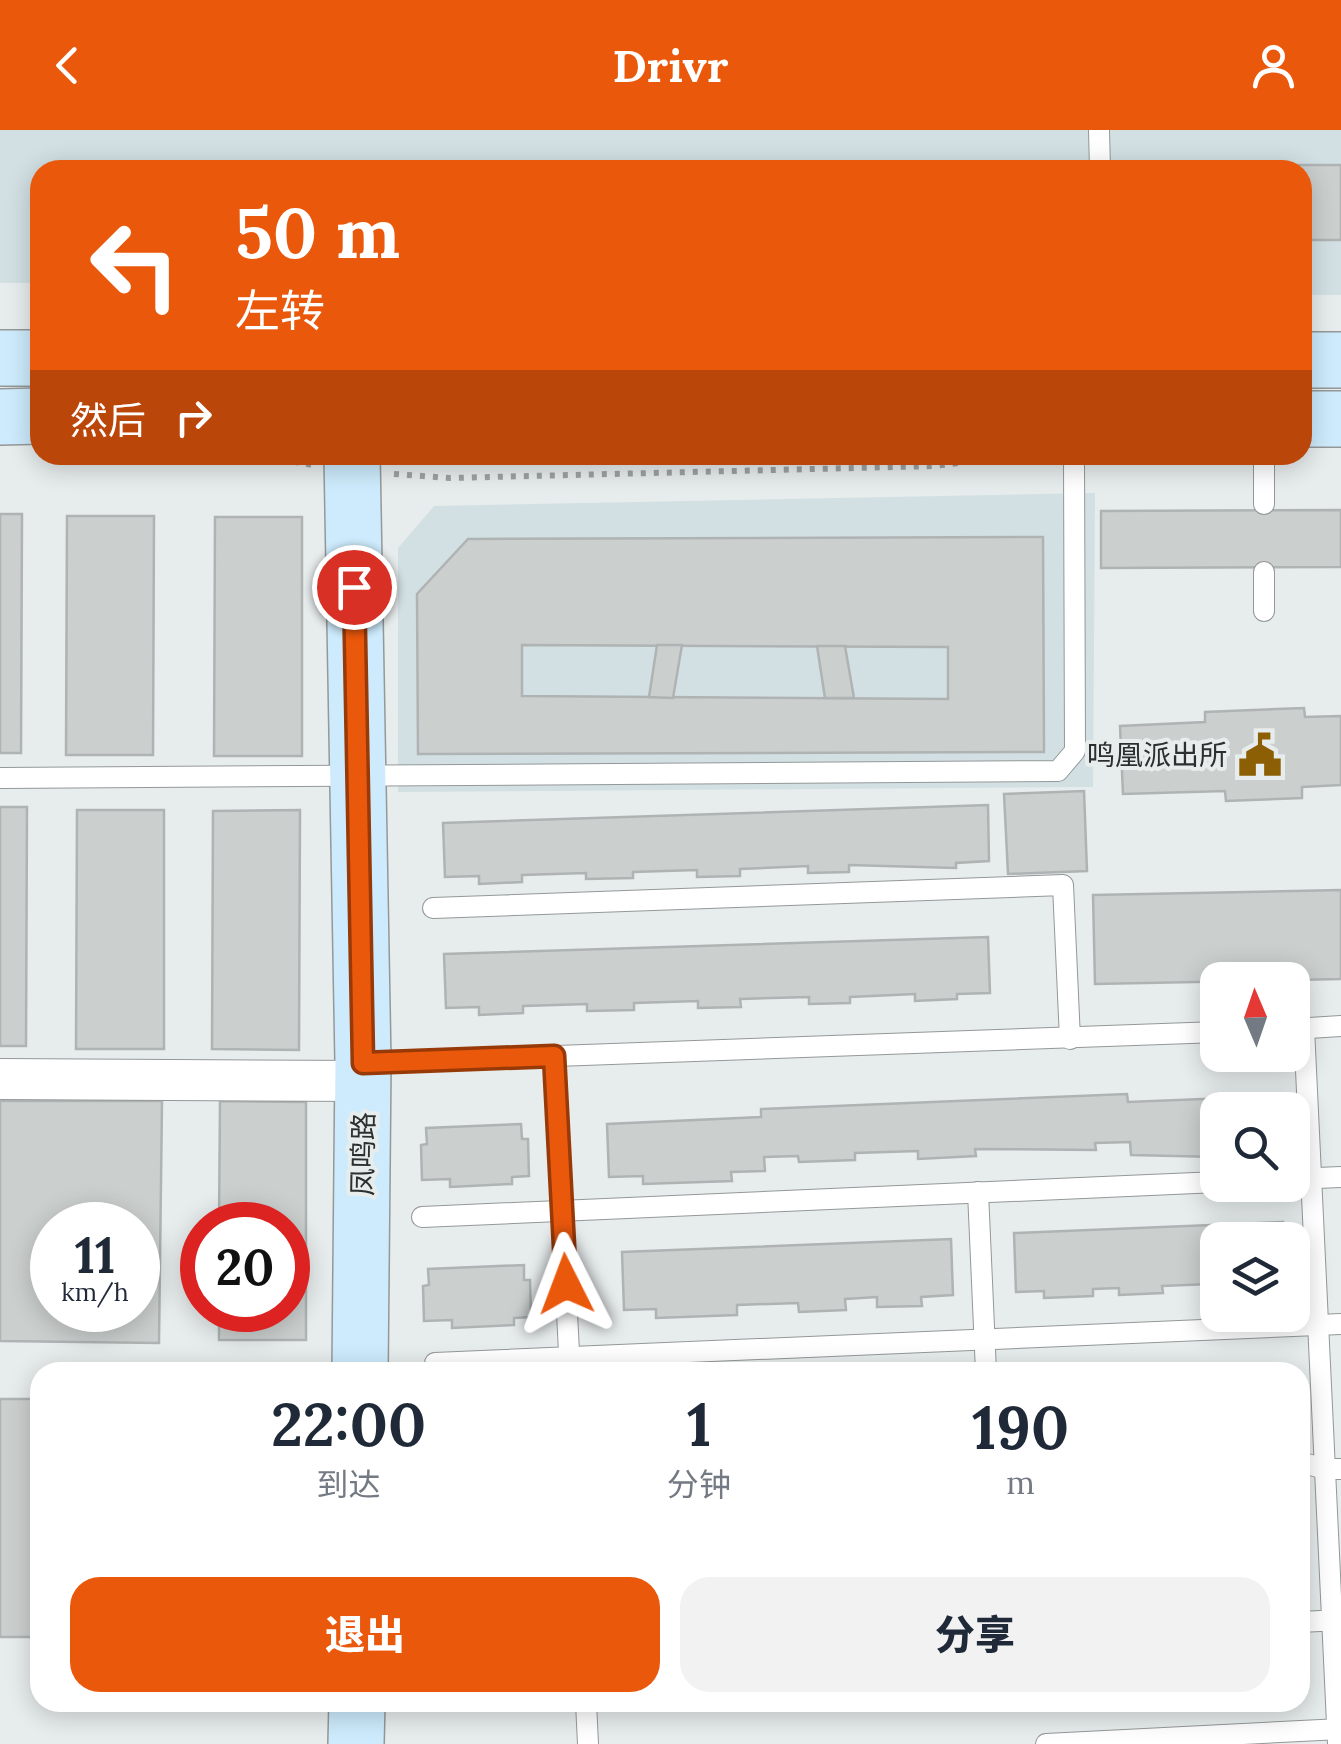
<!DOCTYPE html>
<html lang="zh">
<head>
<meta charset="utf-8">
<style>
  :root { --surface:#fff; --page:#f2f2f3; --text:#1f2937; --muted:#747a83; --accent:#ea580c }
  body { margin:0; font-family:Lora,"Noto Sans SC",serif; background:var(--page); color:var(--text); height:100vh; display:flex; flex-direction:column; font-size:38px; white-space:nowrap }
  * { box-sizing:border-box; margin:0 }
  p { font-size:32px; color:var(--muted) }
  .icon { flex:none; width:55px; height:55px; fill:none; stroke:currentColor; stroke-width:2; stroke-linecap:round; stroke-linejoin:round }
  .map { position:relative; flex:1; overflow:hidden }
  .side { position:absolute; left:30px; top:1232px; width:1280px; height:350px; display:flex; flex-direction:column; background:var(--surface); border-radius:30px; box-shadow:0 5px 25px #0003 }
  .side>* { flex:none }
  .guide { position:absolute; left:30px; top:30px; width:1282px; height:305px; border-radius:30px; box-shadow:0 5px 25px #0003; background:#ea580c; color:#fff; overflow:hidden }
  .needle { width:65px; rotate:358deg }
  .tools { position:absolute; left:1200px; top:832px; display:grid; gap:20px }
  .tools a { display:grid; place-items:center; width:110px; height:110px; border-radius:20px; background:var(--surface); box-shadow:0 5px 25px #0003; font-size:50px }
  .speed { position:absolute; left:30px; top:1072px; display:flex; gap:20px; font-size:50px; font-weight:700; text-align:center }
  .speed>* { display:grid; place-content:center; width:130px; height:130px; border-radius:50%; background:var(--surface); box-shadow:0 5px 25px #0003; line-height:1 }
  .speed small { font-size:25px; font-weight:400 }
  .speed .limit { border:15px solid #d22; background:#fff; color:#111 }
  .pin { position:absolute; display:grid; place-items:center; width:85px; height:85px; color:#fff; margin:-42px; border:5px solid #fff; border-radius:50%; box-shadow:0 2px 10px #0007 }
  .me { position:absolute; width:110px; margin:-55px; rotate:357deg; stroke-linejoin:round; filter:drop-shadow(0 0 8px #0008) }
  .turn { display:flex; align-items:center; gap:35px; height:210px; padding:0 40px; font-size:45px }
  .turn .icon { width:130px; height:130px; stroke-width:2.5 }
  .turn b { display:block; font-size:70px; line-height:85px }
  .then { display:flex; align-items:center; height:95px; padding:0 40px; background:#0003; gap:20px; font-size:38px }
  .eta { display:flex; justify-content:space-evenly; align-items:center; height:170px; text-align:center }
  .eta b { font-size:60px; font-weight:800; line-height:70px }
  .action { display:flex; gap:20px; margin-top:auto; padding:20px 40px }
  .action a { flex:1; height:115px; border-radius:30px; background:var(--accent); color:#fff; font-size:40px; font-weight:800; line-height:115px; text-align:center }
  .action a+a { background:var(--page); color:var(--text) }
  header { display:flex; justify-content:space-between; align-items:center; height:130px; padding:0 40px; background:var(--accent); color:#fff; font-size:45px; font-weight:800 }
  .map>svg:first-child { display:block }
  .built { fill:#d2e0e3 }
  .building { fill:#cbd0cf; stroke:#afb3b3; stroke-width:2.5; fill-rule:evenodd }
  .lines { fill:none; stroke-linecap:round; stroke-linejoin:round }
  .lane-casing { stroke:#949899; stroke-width:22 }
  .street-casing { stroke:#949899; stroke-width:42 }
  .secondary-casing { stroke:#949899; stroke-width:58 }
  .path { stroke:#9da1a1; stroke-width:6; stroke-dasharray:5 8; stroke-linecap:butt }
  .lane { stroke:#fff; stroke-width:20 }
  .street { stroke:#fff; stroke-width:40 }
  .secondary { stroke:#cdebfc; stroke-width:55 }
  .route-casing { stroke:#983908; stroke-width:25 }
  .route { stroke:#ea580c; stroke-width:18 }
  .labels { text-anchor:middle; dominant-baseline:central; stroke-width:8; stroke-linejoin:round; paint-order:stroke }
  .poi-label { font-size:28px; fill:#2d2f2f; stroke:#e7ecec; text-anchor:end }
  .street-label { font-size:28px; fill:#2d2f2f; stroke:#e7ecec }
</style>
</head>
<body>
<header><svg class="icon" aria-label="back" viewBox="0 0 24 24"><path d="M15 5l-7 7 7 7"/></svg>Drivr<svg class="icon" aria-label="person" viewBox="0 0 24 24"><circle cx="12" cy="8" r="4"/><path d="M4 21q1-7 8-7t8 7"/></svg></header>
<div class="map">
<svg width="1341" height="1614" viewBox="0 0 1341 1614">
  <rect width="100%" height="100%" fill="#e7ecec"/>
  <!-- built -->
  <g class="built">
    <polygon points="0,0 1341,0 1341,165 1303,165 1302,40 40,40 40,153 0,153"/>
    <polygon points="1095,363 1093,657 398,662 398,418 434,376"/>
  </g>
  <!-- building -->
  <g class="building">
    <polygon points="1154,35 1341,35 1341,110 1302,110 1302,40 1154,40"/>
    <polygon points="1341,380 1341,437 1101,438 1101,381"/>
    <polygon points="0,384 22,384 21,623 0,623"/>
    <polygon points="67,386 154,386 153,625 66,625"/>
    <polygon points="215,387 302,387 302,626 214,626"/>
    <path d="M1043,407L1044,622L418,624L417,464L468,409ZM522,515L948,517V569L522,566Z"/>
    <polygon points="657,515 682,515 673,568 649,567"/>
    <polygon points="817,516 845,516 854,568 825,568"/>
    <polygon points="1304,578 1305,587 1341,586 1341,655 1302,657 1302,668 1226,671 1225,661 1123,664 1120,596 1205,592 1205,582"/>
    <polygon points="1084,661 1087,741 1008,744 1004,664"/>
    <polygon points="988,675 989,731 956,733 956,738 849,735 849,742 808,743 808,736 740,739 740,746 697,747 697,740 633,742 633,748 586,749 586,743 522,745 522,752 479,754 479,746 445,747 443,693"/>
    <polygon points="0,677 27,677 26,916 0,916"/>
    <polygon points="77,680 164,680 164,919 76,919"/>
    <polygon points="300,680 299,920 212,919 213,681"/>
    <polygon points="1341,760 1341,849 1095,854 1093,765"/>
    <polygon points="988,807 990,863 957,864 957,869 915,871 915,864 850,867 850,873 809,874 809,867 740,869 741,877 698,878 698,871 634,873 634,880 587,881 587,874 523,876 523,883 479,885 479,877 446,878 444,824"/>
    <polygon points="1127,964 1128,972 1279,966 1280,980 1218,980 1218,1027 1131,1025 1130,1012 1095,1013 1096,1020 975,1019 976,1026 918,1029 918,1021 855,1023 855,1030 799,1032 798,1026 764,1027 765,1041 731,1042 732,1051 643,1054 643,1046 609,1047 607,994 761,987 761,979"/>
    <path d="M0,971H162L159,1213L0,1211ZM52,1095H138V1180H52Z"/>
    <polygon points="220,971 306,972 306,1210 219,1210 219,1180 288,1180 288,1095 219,1095"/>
    <polygon points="521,994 522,1009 528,1009 529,1046 512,1047 512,1054 450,1057 450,1049 422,1050 421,1015 427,1014 426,998"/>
    <polygon points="1283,1092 1284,1110 1218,1110 1218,1162 1210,1163 1210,1154 1162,1156 1163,1163 1119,1165 1119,1158 1093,1159 1093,1166 1044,1168 1044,1161 1016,1162 1014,1103"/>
    <polygon points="951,1109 953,1165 921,1167 922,1176 877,1177 877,1167 845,1169 846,1180 799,1182 798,1173 737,1175 737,1185 656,1188 656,1179 624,1180 622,1122"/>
    <polygon points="524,1135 524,1150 530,1150 531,1187 514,1188 514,1195 452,1198 452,1190 424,1191 423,1156 429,1155 428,1139"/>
    <rect x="0" y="1269" width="40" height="238"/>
  </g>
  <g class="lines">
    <!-- lane casing -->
    <g class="lane-casing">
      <g id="lane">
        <polyline points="1099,0 1100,40"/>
        <polyline points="1264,325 1264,374"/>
        <polyline points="1264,481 1264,442"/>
        <polyline points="0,648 1058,641 1075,621 1074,325"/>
        <polyline points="433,778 1063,755 1070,909"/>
        <polyline points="1304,898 1338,1614"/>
        <polyline points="1293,899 1341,896"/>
        <polyline points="554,927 570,1242"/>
        <polyline points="365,933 1218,902"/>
        <polyline points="1292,1049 1341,1047"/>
        <polyline points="978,1062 986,1242"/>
        <polyline points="422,1087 1218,1052"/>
        <polyline points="435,1233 1341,1194"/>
        <polyline points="1300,1332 1325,1339 1341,1339"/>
        <polyline points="1300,1492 1341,1490"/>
        <polyline points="586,1572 588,1614"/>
        <polyline points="1046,1614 1341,1599"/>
      </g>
    </g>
    <!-- street casing -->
    <g class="street-casing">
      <polyline id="street" points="0,949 363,951"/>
    </g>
    <!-- secondary casing -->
    <g class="secondary-casing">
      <g id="secondary">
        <polyline points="0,228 40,228"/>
        <polyline points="1302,230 1341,230"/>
        <polyline points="0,287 40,286"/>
        <polyline points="1302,289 1341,289"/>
        <polyline points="352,325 363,933 360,1242"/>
        <polyline points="356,1614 357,1572"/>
      </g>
    </g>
    <!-- path -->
    <g class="path">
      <polyline points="255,325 313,335"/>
      <polyline points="394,344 450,348 935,336 1018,325"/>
    </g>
    <!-- lane -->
    <use href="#lane" class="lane"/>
    <!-- street -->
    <use href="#street" class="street"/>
    <!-- secondary -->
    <use href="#secondary" class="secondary"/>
  </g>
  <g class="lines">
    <!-- route casing -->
    <g class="route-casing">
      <polyline id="route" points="354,457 363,933 554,926 566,1154"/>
    </g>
    <!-- route -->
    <use href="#route" class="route"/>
  </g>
  <!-- icons -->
  <defs>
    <g id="civic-bare" transform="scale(3.45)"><path d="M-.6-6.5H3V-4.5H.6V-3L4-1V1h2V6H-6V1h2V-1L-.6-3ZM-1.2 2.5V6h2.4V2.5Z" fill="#8d5f05" stroke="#e7ecec" stroke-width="2.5" paint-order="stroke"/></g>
  </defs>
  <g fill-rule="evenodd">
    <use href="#civic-bare" x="1260" y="625"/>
  </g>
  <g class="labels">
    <!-- poi labels -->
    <g class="poi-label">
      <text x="1227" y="625">鸣凰派出所</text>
    </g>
    <!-- street labels -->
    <g class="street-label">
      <text transform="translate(363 1024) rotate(-89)">凤鸣路</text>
    </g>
  </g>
</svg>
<div class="tools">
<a><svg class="needle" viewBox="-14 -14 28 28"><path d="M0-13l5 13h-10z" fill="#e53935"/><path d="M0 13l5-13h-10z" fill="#747a83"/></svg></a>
<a><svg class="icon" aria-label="search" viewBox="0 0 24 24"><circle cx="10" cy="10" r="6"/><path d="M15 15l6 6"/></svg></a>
<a><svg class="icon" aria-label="layers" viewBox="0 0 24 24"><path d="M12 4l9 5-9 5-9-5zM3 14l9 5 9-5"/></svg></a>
</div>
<div class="speed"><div>11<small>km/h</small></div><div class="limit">20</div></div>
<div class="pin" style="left:354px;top:457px;background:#d93025"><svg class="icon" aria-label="arrive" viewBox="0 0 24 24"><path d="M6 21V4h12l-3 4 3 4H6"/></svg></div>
<svg class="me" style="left:566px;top:1154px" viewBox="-20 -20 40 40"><path d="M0-17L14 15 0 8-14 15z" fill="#ea580c" stroke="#fff" stroke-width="4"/></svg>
<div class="guide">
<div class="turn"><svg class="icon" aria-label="left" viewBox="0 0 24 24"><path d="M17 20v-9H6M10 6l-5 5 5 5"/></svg><div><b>50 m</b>左转</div></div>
<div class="then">然后<svg class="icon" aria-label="right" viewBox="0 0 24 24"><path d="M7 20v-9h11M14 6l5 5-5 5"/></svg></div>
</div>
<section class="side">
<div class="eta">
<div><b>22:00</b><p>到达</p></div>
<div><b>1</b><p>分钟</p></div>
<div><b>190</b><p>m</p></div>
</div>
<div class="action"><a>退出</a><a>分享</a></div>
</section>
</div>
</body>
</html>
